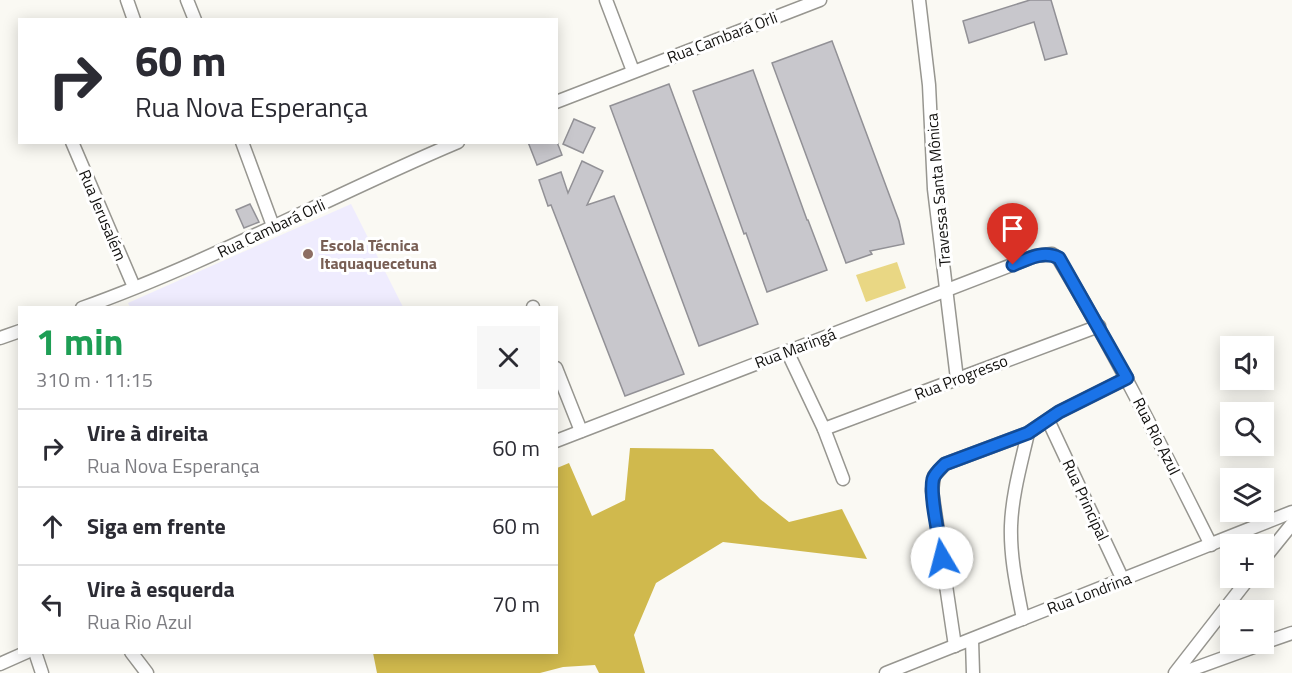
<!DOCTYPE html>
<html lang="pt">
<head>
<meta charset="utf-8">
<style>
  :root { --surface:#fff; --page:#f7f7f7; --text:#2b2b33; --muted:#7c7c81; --line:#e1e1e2 }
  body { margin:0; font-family:"Titillium Web",sans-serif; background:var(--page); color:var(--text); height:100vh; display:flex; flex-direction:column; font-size:22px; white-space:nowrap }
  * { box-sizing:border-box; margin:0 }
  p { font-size:20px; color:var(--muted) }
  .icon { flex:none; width:33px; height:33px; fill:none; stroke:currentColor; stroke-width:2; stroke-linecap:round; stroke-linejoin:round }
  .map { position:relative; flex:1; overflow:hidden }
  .drawer { position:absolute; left:18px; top:306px; width:540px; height:348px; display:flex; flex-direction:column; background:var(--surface); border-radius:0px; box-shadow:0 3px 15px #0003 }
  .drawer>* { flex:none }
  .hud { position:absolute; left:18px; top:18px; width:540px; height:126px; border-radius:0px; box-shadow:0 3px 15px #0003; background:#fff; color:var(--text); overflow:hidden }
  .controls { position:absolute; left:1220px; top:336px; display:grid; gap:12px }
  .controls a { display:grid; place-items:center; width:54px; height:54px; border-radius:0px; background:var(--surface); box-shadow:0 3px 15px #0003; font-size:30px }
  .pin { position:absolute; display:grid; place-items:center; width:51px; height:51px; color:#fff; margin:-62px -26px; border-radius:50% 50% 50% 0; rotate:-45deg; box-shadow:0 0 6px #0007 }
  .pin .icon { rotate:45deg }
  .me { position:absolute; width:66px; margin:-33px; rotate:352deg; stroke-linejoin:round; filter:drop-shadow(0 0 4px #0008) }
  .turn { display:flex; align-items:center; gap:21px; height:126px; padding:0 18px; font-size:27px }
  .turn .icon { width:78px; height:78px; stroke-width:2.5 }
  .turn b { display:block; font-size:42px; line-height:51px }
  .round { display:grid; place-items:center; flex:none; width:63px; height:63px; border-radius:0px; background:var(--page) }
  .summary { display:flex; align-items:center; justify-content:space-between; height:102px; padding:0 18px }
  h1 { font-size:36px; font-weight:700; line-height:45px; color:#1e9e55 }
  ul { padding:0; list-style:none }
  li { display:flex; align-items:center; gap:18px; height:78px; padding:0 18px; border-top:2px solid var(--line) }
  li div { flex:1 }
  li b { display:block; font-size:22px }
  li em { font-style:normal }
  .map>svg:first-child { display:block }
  .education { fill:#efecfe }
  .green { fill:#e9d784 }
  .forest { fill:#d0b94d }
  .building { fill:#c8c7cc; stroke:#929196; stroke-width:1.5 }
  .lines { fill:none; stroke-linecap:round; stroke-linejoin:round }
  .minor-casing { stroke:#979690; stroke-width:15 }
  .minor { stroke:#fff; stroke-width:12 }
  .route-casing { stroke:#114b97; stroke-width:15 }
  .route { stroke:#1a73e8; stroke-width:10 }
  .education-dot { fill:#8d6e63; stroke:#fff; stroke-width:2 }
  .labels { text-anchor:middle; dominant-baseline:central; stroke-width:6; stroke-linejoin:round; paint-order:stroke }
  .street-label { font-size:16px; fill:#11100e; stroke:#fff }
  .education-label { font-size:16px; font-weight:bold; fill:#785e54; stroke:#fff; text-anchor:start }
</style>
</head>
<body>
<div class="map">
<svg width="1292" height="673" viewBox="0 0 1292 673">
  <rect width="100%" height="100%" fill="#faf9f3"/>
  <!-- education -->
  <polygon class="education" points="351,204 403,307 130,307 128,303"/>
  <!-- green -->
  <polygon class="green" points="897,262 906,288 866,302 856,275"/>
  <!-- forest -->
  <polygon class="forest" points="630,448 713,449 760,499 789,522 842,509 867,559 723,542 656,583 634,635 645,673 599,673 595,665 563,667 540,673 377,673 373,653 556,652 557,468 569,463 592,516 625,500"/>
  <!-- building -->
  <g class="building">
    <polygon points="1030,0 1051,0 1067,54 1045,60 1034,22 969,43 963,21"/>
    <polygon points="832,41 899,221 904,244 870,251 872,254 846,263 772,63"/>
    <polygon points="753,70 807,220 808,220 827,270 767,292 746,233 744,234 693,91"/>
    <polygon points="669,84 758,324 699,346 610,106"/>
    <polygon points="574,119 595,128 583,153 563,144"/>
    <polygon points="528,142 557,142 562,155 537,165"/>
    <polygon points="582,161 603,171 587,205 614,196 684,374 625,396 551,205 548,206 539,180 561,172 568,193"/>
    <polygon points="250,204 259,222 244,228 236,210"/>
  </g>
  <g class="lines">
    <!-- minor casing -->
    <g class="minor-casing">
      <g id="minor">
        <polyline points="127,0 134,20"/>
        <polyline points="187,0 195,20"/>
        <polyline points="606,0 633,71"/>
        <polyline points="919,0 929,85 934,189 957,379"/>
        <polyline points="556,102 820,0"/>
        <polyline points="72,142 134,287"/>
        <polyline points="242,142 273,226"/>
        <polyline points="533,307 533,308"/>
        <path d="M82,308C211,262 332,195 458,142"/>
        <polyline points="0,338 20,331"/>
        <polyline points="787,351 824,429 843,479"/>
        <polyline points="556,368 581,431"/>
        <polyline points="1048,420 1123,580"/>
        <polyline points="824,429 1099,326"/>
        <path d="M556,441L1035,256L1052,254L1058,258C1114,351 1162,447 1211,545"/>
        <polyline points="1263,560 1292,524"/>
        <path d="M1023,619C1017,588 1010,558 1011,526C1012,495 1021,464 1028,433"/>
        <polyline points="972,640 973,673"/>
        <polyline points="1263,643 1292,633"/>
        <polyline points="955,646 932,491 934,476 945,464 1028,433 1059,412 1127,378"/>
        <polyline points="35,652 42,673"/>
        <polyline points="131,652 147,673"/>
        <polyline points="0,664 27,652"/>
        <polyline points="886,673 1292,512"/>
        <polyline points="1175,673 1249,578"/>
        <polyline points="1182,673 1262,644"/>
      </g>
    </g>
    <!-- minor -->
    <use href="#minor" class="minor"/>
  </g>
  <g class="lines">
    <!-- route casing -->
    <g class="route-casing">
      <path id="route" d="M942,558C940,539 929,496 933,479C935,473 940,469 945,464L1028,433L1059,412L1127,378L1059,258C1043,250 1028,259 1013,265"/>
    </g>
    <!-- route -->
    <use href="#route" class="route"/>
  </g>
  <!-- markers -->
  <circle class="education-dot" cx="308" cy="254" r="6"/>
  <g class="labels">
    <!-- street labels -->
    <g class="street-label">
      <text transform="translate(722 37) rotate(-21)">Rua Cambará Orli</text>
      <text transform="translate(938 190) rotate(-95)">Travessa Santa Mônica</text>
      <text transform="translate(103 215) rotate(67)">Rua Jerusalém</text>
      <text transform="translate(271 228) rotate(-25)">Rua Cambará Orli</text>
      <text transform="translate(795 348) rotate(-21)">Rua Maringá</text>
      <text transform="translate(961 377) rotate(-21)">Rua Progresso</text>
      <text transform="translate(1157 436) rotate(63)">Rua Rio Azul</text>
      <text transform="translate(1086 500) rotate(65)">Rua Principal</text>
      <text transform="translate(1089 593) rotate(-21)">Rua Londrina</text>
    </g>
    <!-- education labels -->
    <g class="education-label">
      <text x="320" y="245">Escola Técnica<tspan x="320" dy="18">Itaquaquecetuna</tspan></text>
    </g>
  </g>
</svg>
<div class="controls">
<a><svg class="icon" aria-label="sound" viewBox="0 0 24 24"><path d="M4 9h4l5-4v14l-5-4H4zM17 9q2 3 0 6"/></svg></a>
<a><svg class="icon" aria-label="search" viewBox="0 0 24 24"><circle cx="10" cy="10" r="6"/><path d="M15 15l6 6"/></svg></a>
<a><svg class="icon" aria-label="layers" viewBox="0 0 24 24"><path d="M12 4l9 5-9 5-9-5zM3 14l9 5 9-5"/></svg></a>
<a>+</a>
<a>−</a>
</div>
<div class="pin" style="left:1013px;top:265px;background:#d93025"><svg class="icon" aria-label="arrive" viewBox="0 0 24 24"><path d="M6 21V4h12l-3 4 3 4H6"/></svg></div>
<svg class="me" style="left:942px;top:558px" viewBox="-20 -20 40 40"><circle r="19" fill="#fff"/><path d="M0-13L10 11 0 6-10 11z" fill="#1a73e8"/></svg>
<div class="hud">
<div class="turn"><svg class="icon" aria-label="right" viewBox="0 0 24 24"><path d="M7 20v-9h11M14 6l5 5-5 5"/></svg><div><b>60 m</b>Rua Nova Esperança</div></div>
</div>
<section class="drawer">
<div class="summary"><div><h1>1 min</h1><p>310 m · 11:15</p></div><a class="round"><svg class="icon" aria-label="close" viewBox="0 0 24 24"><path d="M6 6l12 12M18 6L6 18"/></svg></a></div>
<ul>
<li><svg class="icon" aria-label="right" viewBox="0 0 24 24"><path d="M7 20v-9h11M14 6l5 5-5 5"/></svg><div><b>Vire à direita</b><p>Rua Nova Esperança</p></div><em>60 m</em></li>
<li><svg class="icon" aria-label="ahead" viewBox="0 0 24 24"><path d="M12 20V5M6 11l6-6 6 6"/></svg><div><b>Siga em frente</b></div><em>60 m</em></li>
<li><svg class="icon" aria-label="left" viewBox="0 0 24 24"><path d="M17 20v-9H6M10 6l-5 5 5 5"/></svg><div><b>Vire à esquerda</b><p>Rua Rio Azul</p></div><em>70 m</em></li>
</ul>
</section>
</div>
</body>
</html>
